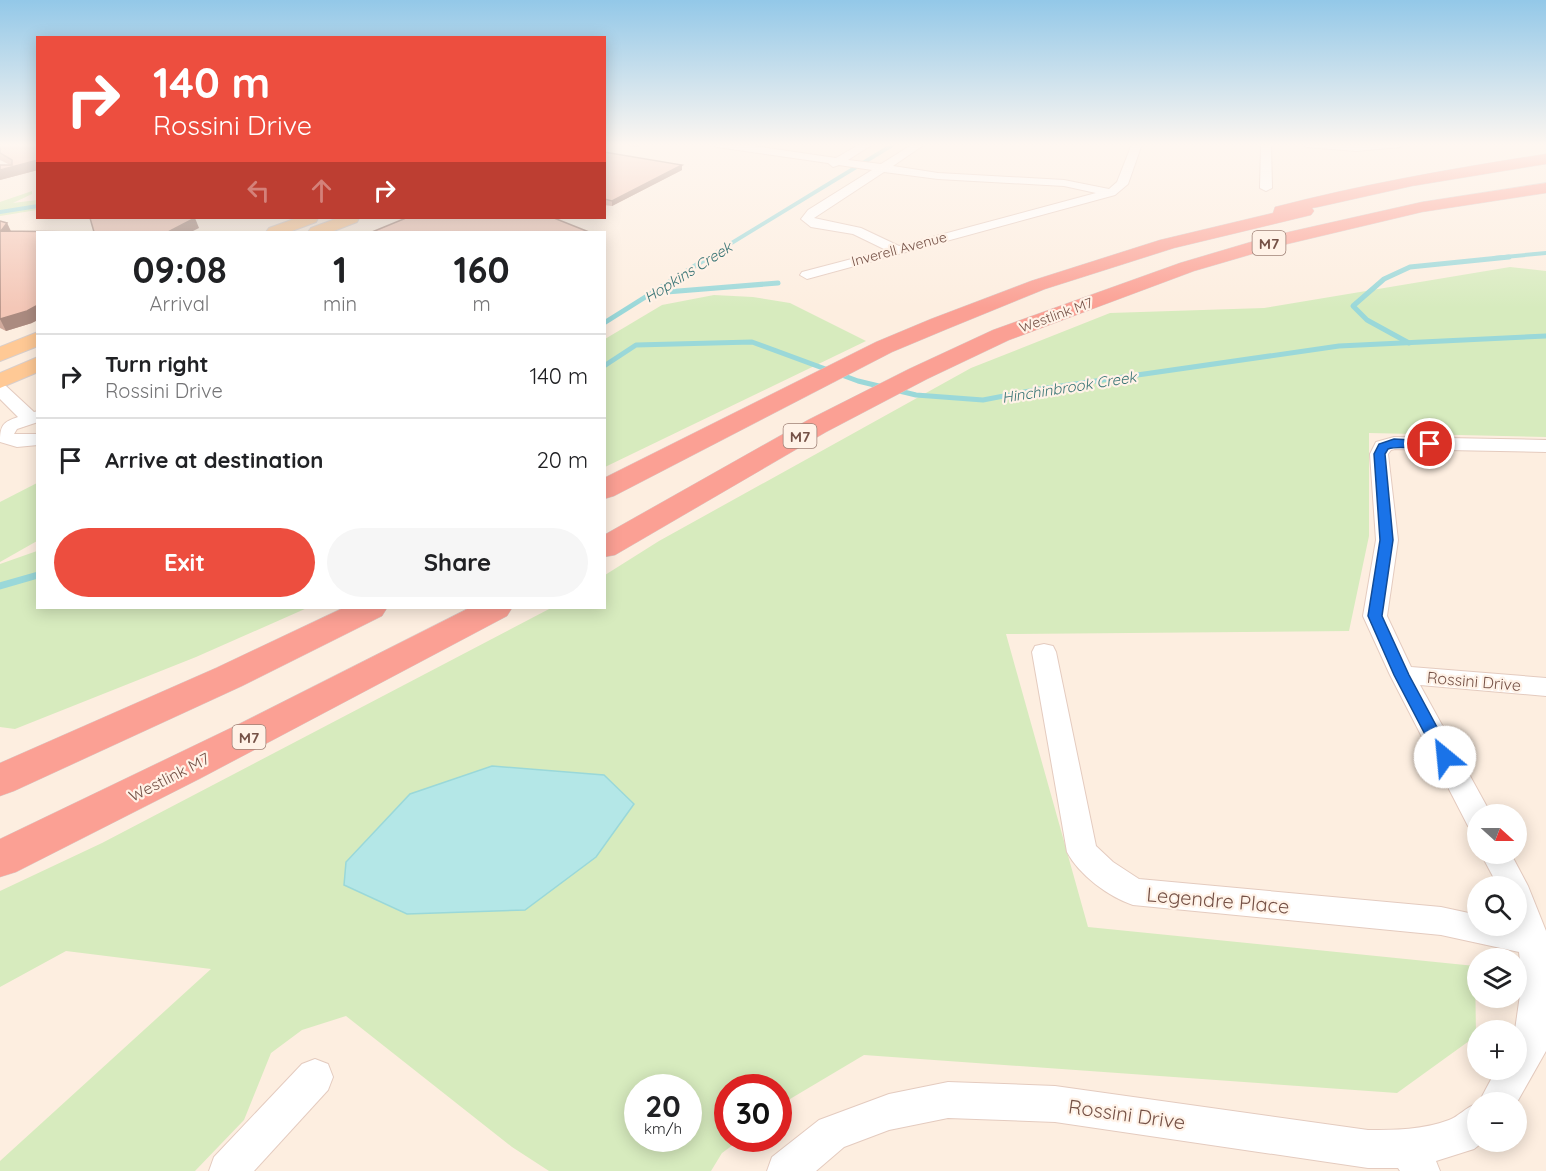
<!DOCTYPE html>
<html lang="en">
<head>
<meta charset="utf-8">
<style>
  :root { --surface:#fff; --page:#f6f6f6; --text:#202124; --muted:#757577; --line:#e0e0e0; --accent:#ed4e3f }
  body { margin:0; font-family:Quicksand,sans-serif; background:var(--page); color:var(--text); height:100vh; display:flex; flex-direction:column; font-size:22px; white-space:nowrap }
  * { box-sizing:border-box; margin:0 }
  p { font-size:20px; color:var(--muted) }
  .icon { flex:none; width:33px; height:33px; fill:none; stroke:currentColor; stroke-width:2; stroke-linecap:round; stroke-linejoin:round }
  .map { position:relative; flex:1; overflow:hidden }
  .side { position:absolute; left:36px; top:231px; width:570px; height:378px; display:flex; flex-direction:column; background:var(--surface); border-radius:0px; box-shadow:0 3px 15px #0003 }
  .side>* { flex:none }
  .banner { position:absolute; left:36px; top:36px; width:570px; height:183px; border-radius:0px; box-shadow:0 3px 15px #0003; background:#ed4e3f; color:#fff; overflow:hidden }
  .needle { width:39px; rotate:111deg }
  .buttons { position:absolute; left:1467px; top:804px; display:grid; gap:12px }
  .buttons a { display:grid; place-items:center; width:60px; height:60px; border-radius:50%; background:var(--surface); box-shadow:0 3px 15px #0003; font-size:30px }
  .speed { position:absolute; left:624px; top:1074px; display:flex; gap:12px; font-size:30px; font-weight:700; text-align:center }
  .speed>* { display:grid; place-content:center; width:78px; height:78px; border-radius:50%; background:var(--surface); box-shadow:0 3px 15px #0003; line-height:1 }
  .speed small { font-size:15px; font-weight:400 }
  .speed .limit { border:9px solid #d22; background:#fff; color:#111 }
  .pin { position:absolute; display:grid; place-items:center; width:51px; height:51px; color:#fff; margin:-26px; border:3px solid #fff; border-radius:50%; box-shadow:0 2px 6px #0007 }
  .me { position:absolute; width:66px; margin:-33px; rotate:332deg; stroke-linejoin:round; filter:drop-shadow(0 0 4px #0008) }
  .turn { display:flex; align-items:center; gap:21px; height:126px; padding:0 18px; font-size:27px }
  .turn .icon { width:78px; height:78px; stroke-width:2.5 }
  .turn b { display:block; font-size:42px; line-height:51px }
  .lanes { display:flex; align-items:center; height:57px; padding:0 18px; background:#0003; justify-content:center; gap:30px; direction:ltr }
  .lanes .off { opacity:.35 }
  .eta { display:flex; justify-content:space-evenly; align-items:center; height:102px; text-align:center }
  .eta b { font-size:36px; font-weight:700; line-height:42px }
  .action { display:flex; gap:12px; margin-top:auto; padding:12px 18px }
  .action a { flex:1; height:69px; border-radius:36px; background:var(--accent); color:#fff; font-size:24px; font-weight:700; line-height:69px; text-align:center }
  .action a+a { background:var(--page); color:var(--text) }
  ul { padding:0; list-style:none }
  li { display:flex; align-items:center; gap:18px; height:84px; padding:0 18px; border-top:2px solid var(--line) }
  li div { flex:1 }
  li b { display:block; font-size:22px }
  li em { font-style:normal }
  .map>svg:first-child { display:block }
  .green { fill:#d7ebbe; fill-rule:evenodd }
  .water { fill:#b4e7e7; stroke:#9ad8d9; stroke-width:1.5 }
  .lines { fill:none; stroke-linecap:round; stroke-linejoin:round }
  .stream-far2 { stroke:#9ad8d9; stroke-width:4 }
  .stream-far1 { stroke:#9ad8d9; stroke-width:5 }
  .stream { stroke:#9ad8d9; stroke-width:7 }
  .minor-casing { stroke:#e4cbbf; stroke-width:2 }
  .major-casing { stroke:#d8cecb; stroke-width:2 }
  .highway-casing { stroke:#d8cecb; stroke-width:1 }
  .minor { fill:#fff; fill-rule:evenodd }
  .major { fill:#ffc995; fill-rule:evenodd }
  .highway { fill:#fba094; fill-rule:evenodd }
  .wall { fill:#d2ab9d }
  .shaded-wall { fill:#ab8b80 }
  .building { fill:#f4c7b7; stroke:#ab8b80; stroke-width:1.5 }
  .route { fill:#1a73e8; stroke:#114b97; stroke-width:1.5 }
  .labels { text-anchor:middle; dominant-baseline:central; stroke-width:4.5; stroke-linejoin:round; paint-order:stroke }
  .far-street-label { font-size:14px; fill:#755146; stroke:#fff2e7 }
  .shield { fill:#fff2e7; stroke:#9e8176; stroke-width:1.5 }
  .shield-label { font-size:15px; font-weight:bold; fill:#755146 }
  .far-water-label { font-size:15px; font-style:italic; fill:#377374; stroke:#fff2e7 }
  .street-label { font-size:16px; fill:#755146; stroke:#fff2e7 }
  .near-street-label { font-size:20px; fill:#755146; stroke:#fff2e7 }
</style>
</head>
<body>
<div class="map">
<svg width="1546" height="1171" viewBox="0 0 1546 1171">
  <rect width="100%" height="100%" fill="#fdeee0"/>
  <!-- green -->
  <g class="green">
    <polygon points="32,191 32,194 13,203 37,200 37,210 0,216 0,202"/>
    <path d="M1510,267L1546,271V437L1369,433V536L1349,631L1006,634L1088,927L1475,966L1476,1036L1397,1093L864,1055L790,1099L779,1108L778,1088H728V1138L741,1139L722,1153L711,1171H549L512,1147L346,1016L302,1030L271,1053L244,1120L195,1171H0V1161L211,969L66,951L0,987V891L102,843L551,608H604L605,575L659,541L971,368L1110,313L1264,308ZM638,1088H688V1138H638Z"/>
    <polygon points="714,295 753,297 790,303 866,341 605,467 605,339 662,305"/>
    <polygon points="37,483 37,541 0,562 0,502"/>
    <polygon points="37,551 38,608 307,608 196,657 15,729 0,727 0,564"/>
  </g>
  <!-- water -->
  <polygon class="water" points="492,766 604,775 634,804 596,857 525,910 407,914 344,885 346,862 410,794"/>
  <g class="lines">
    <!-- stream-far2 -->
    <g class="stream-far2">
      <polyline points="0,212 38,206"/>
      <polyline points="707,258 894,144"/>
      <polyline points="1494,258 1546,253"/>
    </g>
    <!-- stream-far1 -->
    <g class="stream-far1">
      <polyline points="654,293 778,283"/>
      <polyline points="604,323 709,257"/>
      <polyline points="1409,343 1367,320 1353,306 1384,279 1410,267 1509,257"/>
      <polyline points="604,366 636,345 752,342 858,381 916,395 983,400 1040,389 1339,346 1546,336"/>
    </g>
    <!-- stream -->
    <polyline class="stream" points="0,586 38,575"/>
    <!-- minor casing -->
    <g class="minor-casing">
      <g id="minor">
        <path d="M712,144H739L836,158L860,144H873L848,160L881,164L913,144H925L893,166L938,173L1064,180L1109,189L1117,182L1132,144H1142L1128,184L1115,195L807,279L800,275L802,272L886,250L853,234L811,227L801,219L808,210L872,170L839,165L833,167L828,163L717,147ZM884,172L938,179L1064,186L1096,193L899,246L861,228L814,218Z"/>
        <polygon points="1261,144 1271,144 1272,188 1266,191 1260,188"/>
        <polygon points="1302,144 1405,144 1400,147 1356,151 1307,147"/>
        <path d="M0,385L6,386L34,412L38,411V422L17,429L14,434H38V445L17,447L0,442C0,425 3,422 18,417L0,399Z"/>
        <polygon points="1394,437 1546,440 1546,452 1395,449 1391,450 1388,454 1398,540 1387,616 1411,667 1546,678 1546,696 1420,685 1491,814 1478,814 1478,829 1468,826 1390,675 1363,616 1376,540 1370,454 1376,442"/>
        <path d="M1044,644L1053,646L1056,652L1096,846L1113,862L1139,879L1441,907L1478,915V926H1516V886H1498L1481,854H1511L1528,886L1546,931V1051L1516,1104L1479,1102L1496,1070H1516L1515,1030L1522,981L1519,952L1441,935L1133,905C1109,897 1079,875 1067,852L1032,652L1035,646Z"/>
        <polygon points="315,1059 328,1064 333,1077 328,1090 254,1171 209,1171 214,1157 302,1064"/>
        <path d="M948,1082L1055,1086L1368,1130C1395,1130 1423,1130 1449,1120C1458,1117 1466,1107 1478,1103V1142H1483L1474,1149L1436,1161L1440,1171H1400L1398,1168H1368L1055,1122L948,1118L889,1130L844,1147L816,1171H767L772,1157L819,1120L889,1094Z"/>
      </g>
    </g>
    <!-- major casing -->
    <g class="major-casing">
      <g id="major">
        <polygon points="297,218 318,218 316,222 289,232 266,232 269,228"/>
        <polygon points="338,218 359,218 357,222 331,232 308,232 311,228"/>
        <polygon points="38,332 38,346 0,361 0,347"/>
        <polygon points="38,357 38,372 0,388 0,373"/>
      </g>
    </g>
    <!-- highway casing -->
    <g class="highway-casing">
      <g id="highway">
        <path d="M1546,154V164L1412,186L1318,207L1312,208L1314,211L1311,215L1174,248L1045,289L947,329L892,352L614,496L604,499V478L876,342L931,319L1031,281L1160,240L1273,213L1275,207C1364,184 1455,168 1546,154Z"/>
        <polygon points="1546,183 1546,193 1422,212 1283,245 1194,271 1009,340 927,379 826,432 615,555 604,557 604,535 808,420 909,369 993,330 1180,263 1271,236 1422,202"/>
        <polygon points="343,608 387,608 382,616 242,686 14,791 0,796 0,763 216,668"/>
        <polygon points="469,608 512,608 507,616 201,778 16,872 0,877 0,839 235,726"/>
      </g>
    </g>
    <!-- minor -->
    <use href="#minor" class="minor"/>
    <!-- major -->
    <use href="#major" class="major"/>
    <!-- highway -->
    <use href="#highway" class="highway"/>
  </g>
  <!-- wall -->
  <g class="wall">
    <polygon points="0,144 38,170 0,180 0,165 10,165 0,160"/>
    <polygon points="616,144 644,144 637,147"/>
    <polygon points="604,152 682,170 612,206 604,205"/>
    <polygon points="0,221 7,223 11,231 32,323 6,331 0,328"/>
  </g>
  <!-- shaded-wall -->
  <g class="shaded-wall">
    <polygon points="38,160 38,170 0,180 0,170"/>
    <polygon points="682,165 682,170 612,206 612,201"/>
    <polygon points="195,218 199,228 191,232 168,232"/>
    <polygon points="7,223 12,234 1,231"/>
    <polygon points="38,305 38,320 32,323 6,331 0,319"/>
  </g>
  <!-- building -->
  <g class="building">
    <polygon points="0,144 38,144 38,160 0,170 0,165 12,165 12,160 0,153"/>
    <polygon points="604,152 682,165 612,201 604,199"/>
    <polygon points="90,218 195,218 168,232 94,232"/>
    <polygon points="406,218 554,218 589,232 372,232"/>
    <polygon points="0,221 7,223 1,231 83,232 38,232 38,305 27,311 0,319"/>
  </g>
  <!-- sky -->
  <linearGradient id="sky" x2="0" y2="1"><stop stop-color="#93c8e8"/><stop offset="0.47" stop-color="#fef7f1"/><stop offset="1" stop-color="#fef7f1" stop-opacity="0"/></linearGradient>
  <rect width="1546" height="308" fill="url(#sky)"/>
  <!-- route -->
  <path class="route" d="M1394,439L1430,441L1436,444C1425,453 1402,444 1388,449L1385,454L1393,540L1382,616L1409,675L1453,757L1451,761H1439L1394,675L1368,616L1380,540L1374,454L1379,444Z"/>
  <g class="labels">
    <!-- far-street labels -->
    <g class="far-street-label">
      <text transform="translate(899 249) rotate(-15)">Inverell Avenue</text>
      <text transform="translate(1056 315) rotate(-20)">Westlink M7</text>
    </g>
    <!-- shield labels -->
    <g class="shield">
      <rect x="1252.5" y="231" width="33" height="24" rx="4.5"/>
      <rect x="783.5" y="424" width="33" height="24" rx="4.5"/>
      <rect x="232.5" y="725" width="33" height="24" rx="4.5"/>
    </g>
    <g class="shield-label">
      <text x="1269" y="243">M7</text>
      <text x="800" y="436">M7</text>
      <text x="249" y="737">M7</text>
    </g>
    <!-- far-water labels -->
    <g class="far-water-label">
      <text transform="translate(688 272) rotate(-32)">Hopkins Creek</text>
      <text transform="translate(1069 387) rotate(-9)">Hinchinbrook Creek</text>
    </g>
    <!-- street labels -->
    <g class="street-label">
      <text transform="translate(1474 681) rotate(5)">Rossini Drive</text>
      <text transform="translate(169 777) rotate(-27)">Westlink M7</text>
    </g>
    <!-- near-street labels -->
    <g class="near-street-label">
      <text transform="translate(1218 900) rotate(5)">Legendre Place</text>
      <text transform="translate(1127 1114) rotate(8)">Rossini Drive</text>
    </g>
  </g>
</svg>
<div class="buttons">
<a><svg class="needle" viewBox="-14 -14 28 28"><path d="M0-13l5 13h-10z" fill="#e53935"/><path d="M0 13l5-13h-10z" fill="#757577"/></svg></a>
<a><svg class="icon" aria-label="search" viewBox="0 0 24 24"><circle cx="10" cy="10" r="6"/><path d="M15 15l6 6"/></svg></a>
<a><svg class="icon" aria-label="layers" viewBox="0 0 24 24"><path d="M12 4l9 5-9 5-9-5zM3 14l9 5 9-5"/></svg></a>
<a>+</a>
<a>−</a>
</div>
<div class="speed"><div>20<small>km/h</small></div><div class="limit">30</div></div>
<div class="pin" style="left:1430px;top:444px;background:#d93025"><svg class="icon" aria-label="arrive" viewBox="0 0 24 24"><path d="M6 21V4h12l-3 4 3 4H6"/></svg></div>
<svg class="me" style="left:1445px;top:757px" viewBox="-20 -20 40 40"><circle r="19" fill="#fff"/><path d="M0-13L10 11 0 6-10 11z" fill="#1a73e8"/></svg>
<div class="banner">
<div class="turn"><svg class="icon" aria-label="right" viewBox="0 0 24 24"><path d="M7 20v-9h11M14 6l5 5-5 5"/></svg><div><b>140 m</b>Rossini Drive</div></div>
<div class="lanes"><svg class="icon off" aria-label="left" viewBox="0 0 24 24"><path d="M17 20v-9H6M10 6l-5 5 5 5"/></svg><svg class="icon off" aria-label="ahead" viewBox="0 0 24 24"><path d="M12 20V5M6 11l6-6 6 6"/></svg><svg class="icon" aria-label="right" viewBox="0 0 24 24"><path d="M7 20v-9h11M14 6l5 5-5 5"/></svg></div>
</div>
<section class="side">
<div class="eta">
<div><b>09:08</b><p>Arrival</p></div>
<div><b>1</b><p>min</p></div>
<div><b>160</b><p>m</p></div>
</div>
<ul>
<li><svg class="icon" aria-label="right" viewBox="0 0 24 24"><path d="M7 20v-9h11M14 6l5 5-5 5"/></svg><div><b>Turn right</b><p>Rossini Drive</p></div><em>140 m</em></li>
<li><svg class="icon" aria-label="arrive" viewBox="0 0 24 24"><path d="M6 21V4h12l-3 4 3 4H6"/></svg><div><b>Arrive at destination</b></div><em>20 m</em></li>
</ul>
<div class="action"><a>Exit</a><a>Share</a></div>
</section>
</div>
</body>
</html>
